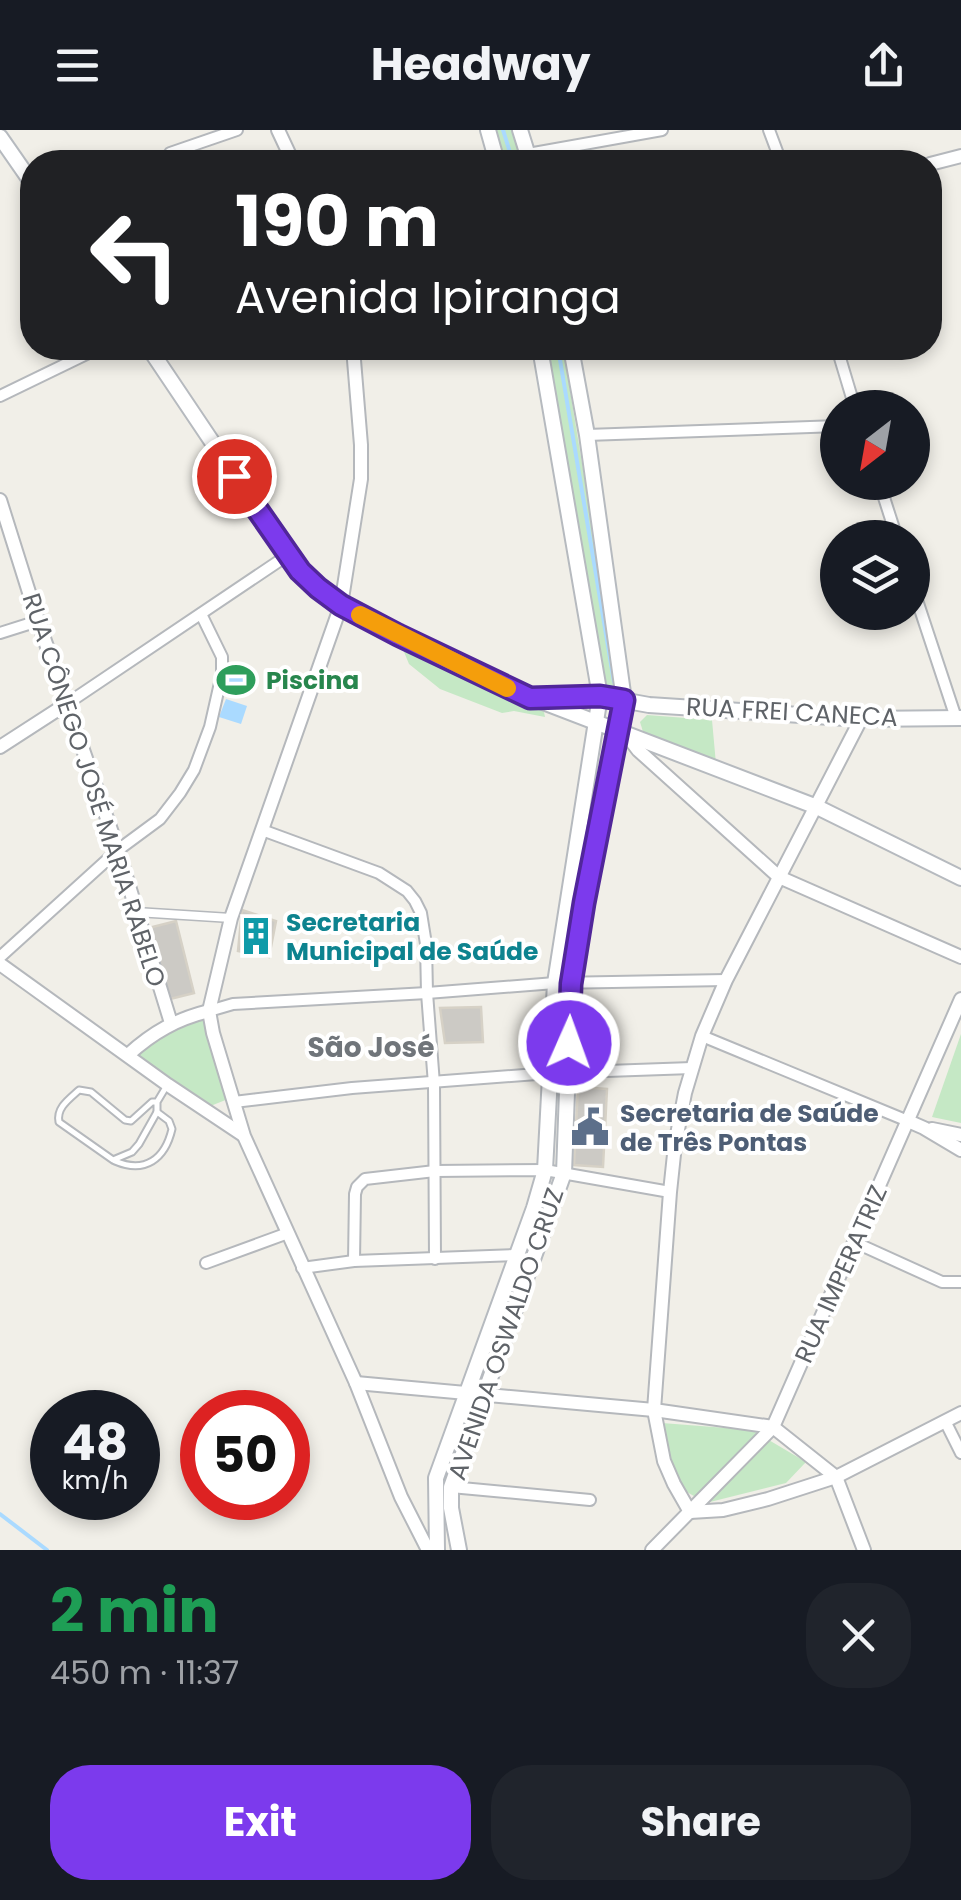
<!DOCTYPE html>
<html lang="en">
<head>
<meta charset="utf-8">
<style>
  :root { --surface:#171b24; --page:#20242c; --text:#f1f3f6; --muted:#9ea1a6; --accent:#7c3aed }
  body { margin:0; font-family:Poppins,sans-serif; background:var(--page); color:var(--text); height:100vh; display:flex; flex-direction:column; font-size:38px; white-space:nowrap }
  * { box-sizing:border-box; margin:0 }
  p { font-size:32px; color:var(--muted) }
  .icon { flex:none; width:55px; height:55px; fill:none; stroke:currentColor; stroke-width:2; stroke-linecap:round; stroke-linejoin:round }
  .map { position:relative; height:1420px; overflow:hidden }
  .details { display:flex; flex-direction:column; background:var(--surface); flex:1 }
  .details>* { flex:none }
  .guide { position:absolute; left:20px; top:20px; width:922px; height:210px; border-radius:40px; box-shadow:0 5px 15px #0003; background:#202124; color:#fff; overflow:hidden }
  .needle { width:65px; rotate:211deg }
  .controls { position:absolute; left:820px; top:260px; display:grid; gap:20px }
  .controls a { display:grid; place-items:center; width:110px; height:110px; border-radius:50%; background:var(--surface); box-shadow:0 5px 15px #0003; font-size:50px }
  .speed { position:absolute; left:30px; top:1260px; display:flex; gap:20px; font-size:50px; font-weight:700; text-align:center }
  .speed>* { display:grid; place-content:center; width:130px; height:130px; border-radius:50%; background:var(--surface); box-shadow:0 5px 15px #0003; line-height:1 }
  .speed small { font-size:25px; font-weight:400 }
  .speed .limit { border:15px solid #d22; background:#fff; color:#111 }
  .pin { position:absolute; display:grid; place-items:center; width:85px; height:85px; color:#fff; margin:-42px; border:5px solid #fff; border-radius:50%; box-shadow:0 2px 10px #0007 }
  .me { position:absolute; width:110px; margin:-55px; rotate:2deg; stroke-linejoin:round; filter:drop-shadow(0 0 8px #0008) }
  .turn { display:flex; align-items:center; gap:35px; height:210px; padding:0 50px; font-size:45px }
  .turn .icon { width:130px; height:130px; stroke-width:2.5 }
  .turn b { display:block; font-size:70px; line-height:85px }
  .round { display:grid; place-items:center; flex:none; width:105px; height:105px; border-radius:40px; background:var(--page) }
  .summary { display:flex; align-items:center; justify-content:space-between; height:170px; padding:0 50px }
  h1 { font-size:60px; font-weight:700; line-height:75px; color:#1e9e55 }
  .primary-button { display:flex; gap:20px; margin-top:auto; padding:20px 50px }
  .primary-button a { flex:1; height:115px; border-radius:40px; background:var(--accent); color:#fff; font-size:40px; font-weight:700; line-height:115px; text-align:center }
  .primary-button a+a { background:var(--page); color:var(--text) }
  header { display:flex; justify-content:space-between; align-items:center; height:130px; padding:0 50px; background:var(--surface); font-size:45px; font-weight:700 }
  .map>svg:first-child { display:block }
  .green { fill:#c5e8c5 }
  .water { fill:#aadaff }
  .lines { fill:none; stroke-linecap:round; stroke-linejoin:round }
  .stream { stroke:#aadaff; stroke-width:4 }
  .building { fill:#cccac5; stroke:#d6d1c6; stroke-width:2.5 }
  .service-casing { stroke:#b5b8bc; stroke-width:9 }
  .pedestrian-casing { stroke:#b5b8bc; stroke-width:11 }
  .minor-casing { stroke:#b5b8bc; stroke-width:14 }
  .tertiary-casing { stroke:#b5b8bc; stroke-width:16 }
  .secondary-casing { stroke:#b6babf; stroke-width:18 }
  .service { stroke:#fff; stroke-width:5 }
  .pedestrian { stroke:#fff; stroke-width:8 }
  .minor { stroke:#fff; stroke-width:10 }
  .tertiary { stroke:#fff; stroke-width:12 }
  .secondary { stroke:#fff; stroke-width:14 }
  .route-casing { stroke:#51269a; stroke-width:25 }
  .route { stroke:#7c3aed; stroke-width:18 }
  .slow { stroke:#f59e0b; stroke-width:18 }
  .labels { text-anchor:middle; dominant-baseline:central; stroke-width:8; stroke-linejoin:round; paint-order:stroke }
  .leisure-label { font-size:25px; font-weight:bold; fill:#27864d; stroke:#fff; text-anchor:start }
  .street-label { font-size:25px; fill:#5f6368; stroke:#fff }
  .culture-label { font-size:25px; font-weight:bold; fill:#0d838f; stroke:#fff; text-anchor:start }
  .service-label { font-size:25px; font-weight:bold; fill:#4e5e75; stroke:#fff; text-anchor:start }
  .neighbourhood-label { font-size:28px; font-weight:bold; fill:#70757a; stroke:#fff }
</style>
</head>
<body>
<header><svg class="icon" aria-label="menu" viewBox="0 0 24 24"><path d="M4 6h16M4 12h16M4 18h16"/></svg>Headway<svg class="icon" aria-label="share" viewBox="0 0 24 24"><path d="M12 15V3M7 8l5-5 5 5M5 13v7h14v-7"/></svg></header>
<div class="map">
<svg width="961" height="1420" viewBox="0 0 961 1420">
  <rect width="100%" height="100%" fill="#f1efe8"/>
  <!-- green -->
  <g class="green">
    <polygon points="496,0 512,0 522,32 506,32"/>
    <polygon points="548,218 563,218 619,557 604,559"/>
    <polygon points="397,505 532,574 544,582 545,587 514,581 502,583 440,559 409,534"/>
    <polygon points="647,585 712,590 716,634 644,605 640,592"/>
    <polygon points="206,886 228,969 208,977 136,925 173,896"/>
    <polygon points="961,904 961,993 932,987"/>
    <polygon points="662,1293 752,1300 806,1332 786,1353 706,1373 680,1358 665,1330"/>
  </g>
  <!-- water -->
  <g class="water">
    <polygon points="226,536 250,546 245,562 223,555"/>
    <polygon points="226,569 247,576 241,594 219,587"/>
  </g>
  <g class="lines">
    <!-- stream -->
    <g class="stream">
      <polyline points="503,0 513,32"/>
      <polyline points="558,218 614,552"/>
      <polyline points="0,1384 47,1420"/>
    </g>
  </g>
  <!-- building -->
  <g class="building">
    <polygon points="242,780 276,791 269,827 238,821"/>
    <polygon points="176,791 194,863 166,870 145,799"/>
    <polygon points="481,877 483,912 445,913 440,878"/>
    <polygon points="578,957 607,959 603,1037 574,1035"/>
  </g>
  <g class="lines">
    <!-- service casing -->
    <g class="service-casing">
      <g id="service">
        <path d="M157,972H152L131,991L125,990L91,962L79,960C69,969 56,978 59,992L113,1030L132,1022L139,1014L157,982V972L166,957"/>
        <path d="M115,1031C145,1044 165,1029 172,999L169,991L157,982"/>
      </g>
    </g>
    <!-- pedestrian casing -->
    <g class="pedestrian-casing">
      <polyline id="pedestrian" points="136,782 231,788"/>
    </g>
    <!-- minor casing -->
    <g class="minor-casing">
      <g id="minor">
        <polyline points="769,0 781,32"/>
        <polyline points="170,23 237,0"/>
        <polyline points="528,24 662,0"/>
        <polyline points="837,218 855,278"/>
        <polyline points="0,266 99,218"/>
        <polyline points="587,305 838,296"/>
        <polyline points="879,352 897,408"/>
        <polyline points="912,455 956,588"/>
        <polyline points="0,503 38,491"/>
        <polyline points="68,573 288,425"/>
        <polyline points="262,700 379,743 407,761 415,771 421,783 426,814 427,863 434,954 435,1129"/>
        <polyline points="0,827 118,720 160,689 180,663 194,640 210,597 222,544 222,527 201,484"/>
        <polyline points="209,881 233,874 427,863 555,853 726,850"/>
        <polyline points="702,906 908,991"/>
        <polyline points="234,972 352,958 550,943 692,938"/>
        <polyline points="854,1112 942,1152 961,1152"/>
        <polyline points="354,1131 355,1064 357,1057 365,1049 435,1041 545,1040 670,1062"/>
        <polyline points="206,1133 288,1103"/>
        <polyline points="302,1138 354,1131 516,1125"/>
        <polyline points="945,1291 961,1323"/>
        <polyline points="451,1357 590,1370"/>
      </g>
    </g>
    <!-- tertiary casing -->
    <g class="tertiary-casing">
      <g id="tertiary">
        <polyline points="278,0 293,32"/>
        <polyline points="930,34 961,26"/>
        <polyline points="353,218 361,315 361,349 341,475 231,788 209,881 213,903 244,1006 356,1253 401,1367 428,1420"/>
        <polyline points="0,370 38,491 118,720 171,893"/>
        <polyline points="625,603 638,620 779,747 961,827"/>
        <polyline points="0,617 68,573"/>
        <polyline points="0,834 168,955 243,1005"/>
        <path d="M128,925C153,902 177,889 209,881"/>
        <polyline points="908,991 924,998 961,1020"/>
        <polyline points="932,999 961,1005"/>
        <polyline points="356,1253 654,1280 773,1297 836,1347 864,1420"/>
        <polyline points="690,1382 674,1354 664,1331 654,1280 670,1062 675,1015 685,963 702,906 726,850 861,589"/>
        <polyline points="690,1382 723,1380 768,1369 836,1347 961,1283"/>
        <polyline points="652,1420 773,1297 961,869"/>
      </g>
    </g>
    <!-- secondary casing -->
    <g class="secondary-casing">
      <g id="secondary">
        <polyline points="488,0 497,32"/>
        <polyline points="520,0 530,32"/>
        <polyline points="0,7 32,53"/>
        <polyline points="149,218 288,425 317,458 341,475 509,559 817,677 961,748"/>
        <polyline points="536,567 600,566 649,575 861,589 961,588"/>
        <polyline points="437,1420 436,1348 534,1078 545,1040 555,853 600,566 540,218"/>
        <polyline points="459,1420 451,1378 451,1357 564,1043 571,854 584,773 624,570 587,305 571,218"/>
      </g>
    </g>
    <!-- service -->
    <use href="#service" class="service"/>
    <!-- pedestrian -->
    <use href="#pedestrian" class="pedestrian"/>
    <!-- minor -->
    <use href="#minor" class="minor"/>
    <!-- tertiary -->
    <use href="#tertiary" class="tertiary"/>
    <!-- secondary -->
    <use href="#secondary" class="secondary"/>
  </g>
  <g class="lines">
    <!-- route casing -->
    <g class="route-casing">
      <polyline id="route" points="234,346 300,441 318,458 341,475 398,505 530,568 600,566 624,570 584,773 571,854 569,913"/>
    </g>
    <!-- route -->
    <use href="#route" class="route"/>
    <!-- slow -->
    <polyline class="slow" points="360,485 507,558"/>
  </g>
  <!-- icons -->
  <defs>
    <g id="stadium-bare" transform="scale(3)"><path d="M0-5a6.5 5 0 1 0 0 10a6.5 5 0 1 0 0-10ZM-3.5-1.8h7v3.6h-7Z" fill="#2e9e5b" stroke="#fff" stroke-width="2.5" paint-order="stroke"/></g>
    <g id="building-bare" transform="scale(3)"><path d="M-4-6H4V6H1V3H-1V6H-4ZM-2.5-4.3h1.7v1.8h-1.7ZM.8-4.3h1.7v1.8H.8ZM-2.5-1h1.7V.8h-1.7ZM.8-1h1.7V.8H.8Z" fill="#0f9aa8" stroke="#fff" stroke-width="2.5" paint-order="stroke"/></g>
    <g id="civic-bare" transform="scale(3)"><path d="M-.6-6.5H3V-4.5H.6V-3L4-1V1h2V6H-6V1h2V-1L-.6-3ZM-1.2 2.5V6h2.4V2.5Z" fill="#5c6f8a" stroke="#fff" stroke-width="2.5" paint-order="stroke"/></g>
  </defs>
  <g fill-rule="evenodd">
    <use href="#stadium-bare" x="236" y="550"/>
    <use href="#building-bare" x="256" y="806"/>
    <use href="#civic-bare" x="590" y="997"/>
  </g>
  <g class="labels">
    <!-- leisure labels -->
    <g class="leisure-label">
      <text x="266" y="550">Piscina</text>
    </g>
    <!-- street labels -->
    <g class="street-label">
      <text transform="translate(792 582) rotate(3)">RUA FREI CANECA</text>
      <text transform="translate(94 660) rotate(72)">RUA CÔNEGO JOSÉ MARIA RABELO</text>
      <text transform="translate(841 1144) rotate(-66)">RUA IMPERATRIZ</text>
      <text transform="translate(506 1204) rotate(-71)">AVENIDA OSWALDO CRUZ</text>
    </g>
    <!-- culture labels -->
    <g class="culture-label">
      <text x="286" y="792">Secretaria<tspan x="286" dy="29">Municipal de Saúde</tspan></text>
    </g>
    <!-- service labels -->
    <g class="service-label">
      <text x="620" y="983">Secretaria de Saúde<tspan x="620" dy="29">de Três Pontas</tspan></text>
    </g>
    <!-- neighbourhood labels -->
    <g class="neighbourhood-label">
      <text x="371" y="917">São José</text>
    </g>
  </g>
</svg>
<div class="controls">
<a><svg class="needle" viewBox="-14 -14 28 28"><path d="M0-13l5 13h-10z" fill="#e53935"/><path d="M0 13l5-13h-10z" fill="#9ea1a6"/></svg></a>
<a><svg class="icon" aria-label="layers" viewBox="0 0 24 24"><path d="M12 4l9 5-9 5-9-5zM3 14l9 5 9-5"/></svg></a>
</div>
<div class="speed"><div>48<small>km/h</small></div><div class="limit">50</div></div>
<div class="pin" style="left:234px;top:346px;background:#d93025"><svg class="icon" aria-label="arrive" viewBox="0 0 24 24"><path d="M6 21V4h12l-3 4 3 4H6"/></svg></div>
<svg class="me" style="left:569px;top:913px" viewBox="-20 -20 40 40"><circle r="17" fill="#7c3aed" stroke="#fff" stroke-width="3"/><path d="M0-11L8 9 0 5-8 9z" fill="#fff"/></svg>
<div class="guide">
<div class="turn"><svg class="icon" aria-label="left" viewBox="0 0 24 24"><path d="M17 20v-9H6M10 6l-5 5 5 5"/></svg><div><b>190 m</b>Avenida Ipiranga</div></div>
</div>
</div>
<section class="details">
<div class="summary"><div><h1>2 min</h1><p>450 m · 11:37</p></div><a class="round"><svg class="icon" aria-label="close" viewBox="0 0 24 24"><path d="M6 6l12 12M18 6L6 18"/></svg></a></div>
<div class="primary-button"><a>Exit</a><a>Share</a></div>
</section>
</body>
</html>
